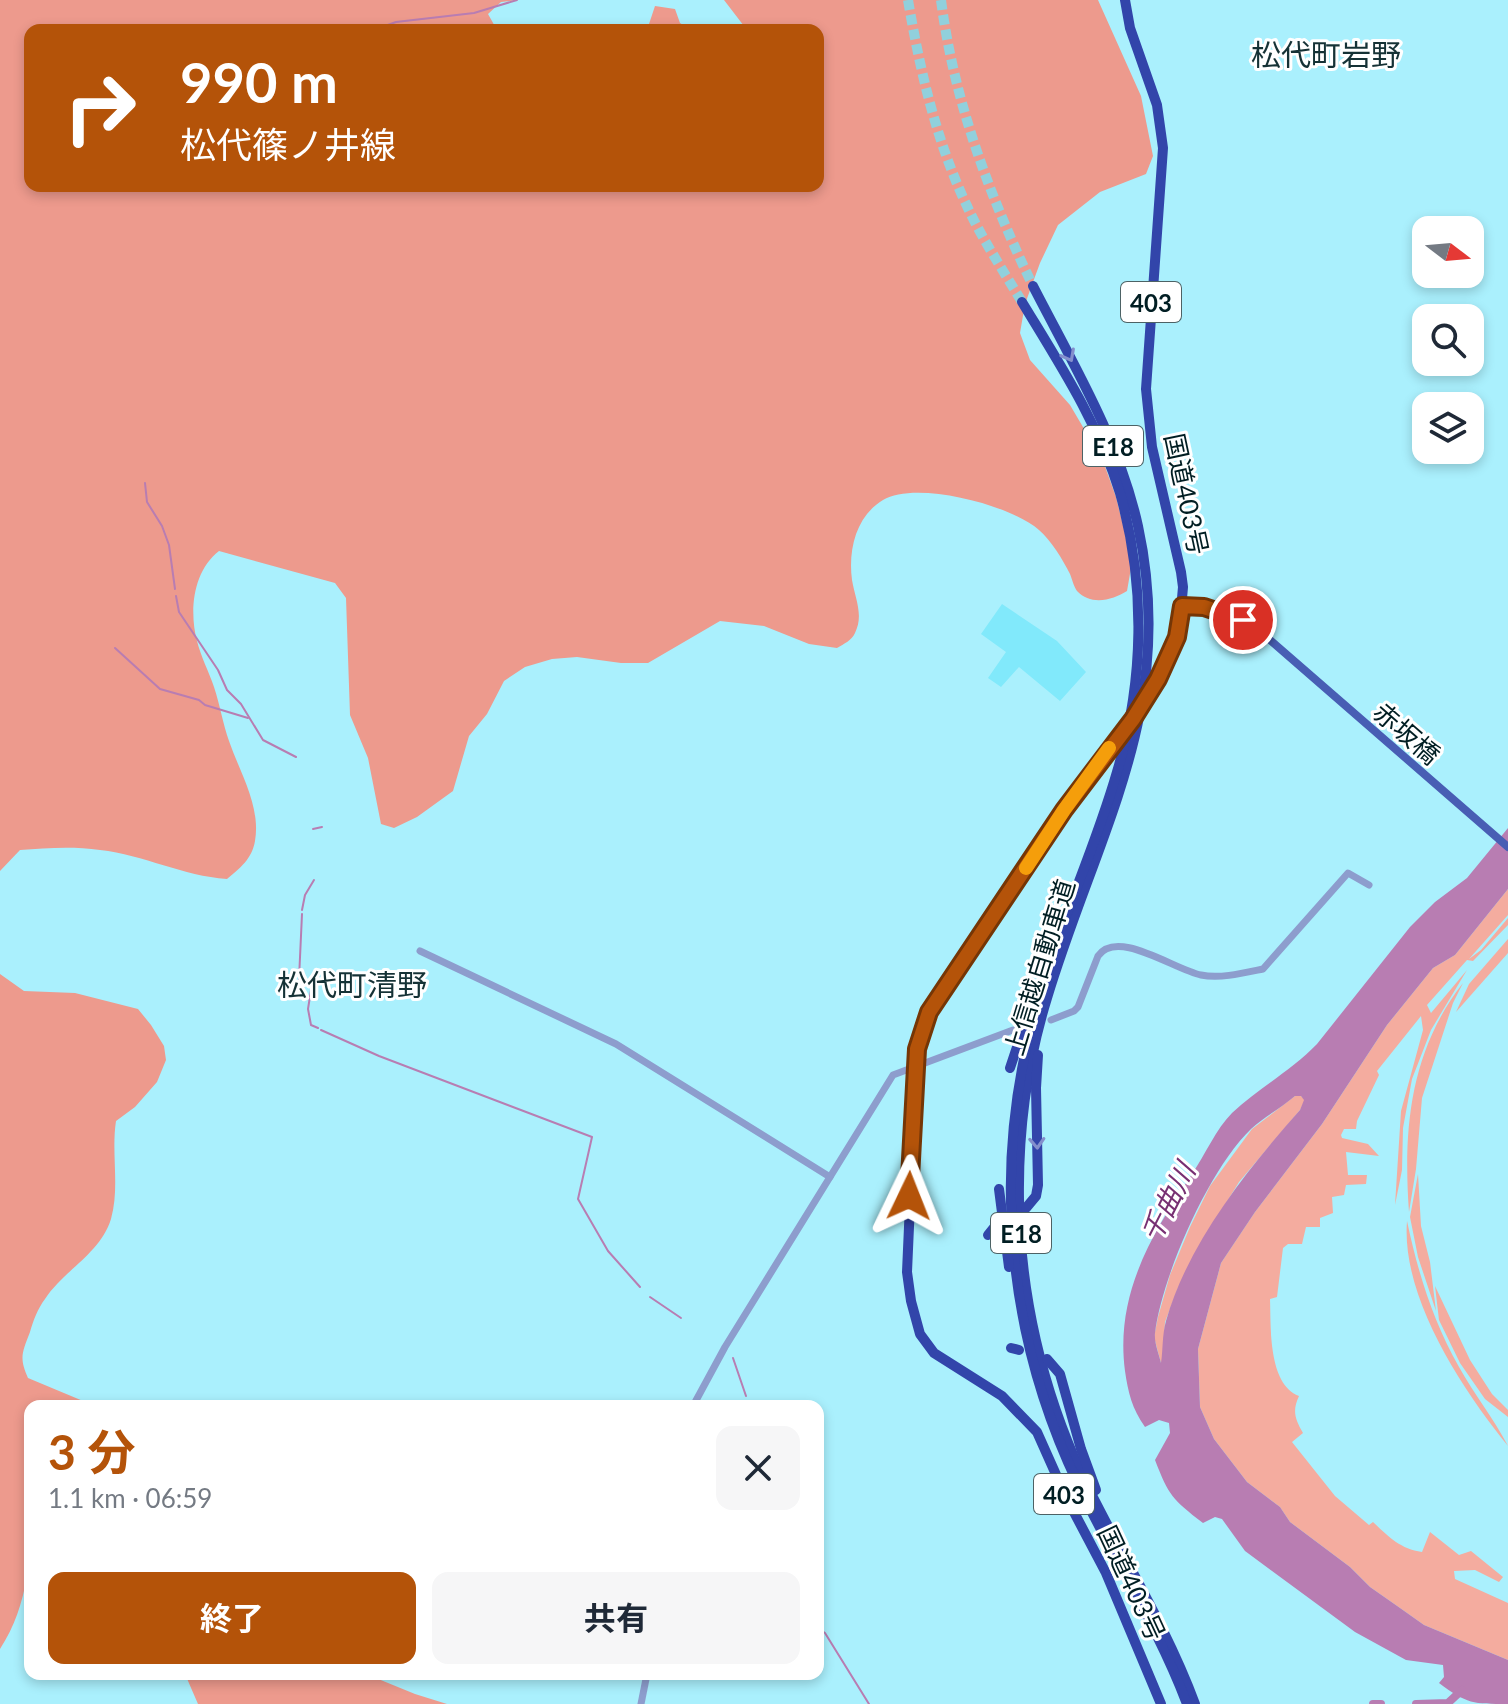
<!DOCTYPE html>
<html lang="ja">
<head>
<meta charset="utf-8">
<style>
  :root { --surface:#fff; --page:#f6f6f7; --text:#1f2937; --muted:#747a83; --accent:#b45309 }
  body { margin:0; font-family:Lato,"Noto Sans JP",sans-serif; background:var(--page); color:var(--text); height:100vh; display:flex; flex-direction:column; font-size:30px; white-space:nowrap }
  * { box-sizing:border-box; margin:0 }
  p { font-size:26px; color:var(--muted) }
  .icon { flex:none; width:44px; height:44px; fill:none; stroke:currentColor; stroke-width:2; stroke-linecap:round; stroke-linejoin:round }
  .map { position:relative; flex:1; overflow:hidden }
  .sheet { position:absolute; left:24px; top:1400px; width:800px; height:280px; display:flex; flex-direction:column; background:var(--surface); border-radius:16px; box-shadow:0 4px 12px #0003 }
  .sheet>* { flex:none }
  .guide { position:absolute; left:24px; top:24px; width:800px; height:168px; border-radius:16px; box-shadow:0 4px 12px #0003; background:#b45309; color:#fff; overflow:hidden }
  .needle { width:52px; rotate:106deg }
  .fabs { position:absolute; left:1412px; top:216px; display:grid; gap:16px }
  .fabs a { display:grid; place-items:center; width:72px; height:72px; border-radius:16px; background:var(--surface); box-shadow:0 4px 12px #0003; font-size:40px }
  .pin { position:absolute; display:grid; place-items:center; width:68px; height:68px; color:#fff; margin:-34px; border:4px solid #fff; border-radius:50%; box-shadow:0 2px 8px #0007 }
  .me { position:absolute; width:88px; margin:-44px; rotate:2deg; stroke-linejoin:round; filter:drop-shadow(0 0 6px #0008) }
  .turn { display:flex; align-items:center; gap:28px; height:168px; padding:0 24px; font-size:36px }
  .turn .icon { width:104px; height:104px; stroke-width:2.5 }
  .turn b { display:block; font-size:56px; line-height:68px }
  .round { display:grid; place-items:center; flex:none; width:84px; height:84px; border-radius:16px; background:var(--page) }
  .headline { display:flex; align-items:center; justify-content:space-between; height:136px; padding:0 24px }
  h1 { font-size:48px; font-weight:700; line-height:60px; color:var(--accent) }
  .primary-button { display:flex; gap:16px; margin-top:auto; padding:16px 24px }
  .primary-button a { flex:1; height:92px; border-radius:16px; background:var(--accent); color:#fff; font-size:32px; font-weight:700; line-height:92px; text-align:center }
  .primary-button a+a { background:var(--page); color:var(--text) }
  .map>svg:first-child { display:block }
  .built { fill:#81e9fb }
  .green { fill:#f4ac9f }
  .forest { fill:#ed9a8d }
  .water { fill:#b87db2; fill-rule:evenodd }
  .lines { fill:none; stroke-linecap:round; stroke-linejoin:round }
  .stream { stroke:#b87db2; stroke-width:2 }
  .river { stroke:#b87db2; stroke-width:8 }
  .highway-tunnel { stroke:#91d0dc; stroke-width:10; stroke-dasharray:10 5; stroke-linecap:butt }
  .minor { stroke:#8d9dcd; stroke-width:7 }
  .major { stroke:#485eb4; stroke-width:8 }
  .highway { stroke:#3245aa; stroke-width:10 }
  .oneway { stroke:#848fcc }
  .route-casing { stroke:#753606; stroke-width:20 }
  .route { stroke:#b45309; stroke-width:14 }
  .slow { stroke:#f59e0b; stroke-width:14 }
  .labels { text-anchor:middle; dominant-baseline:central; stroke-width:6; stroke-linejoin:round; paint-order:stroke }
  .shield { fill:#fff; stroke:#4d6265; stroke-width:2 }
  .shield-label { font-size:24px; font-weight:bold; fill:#011e23 }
  .street-label { font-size:26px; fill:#011e23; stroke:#fff }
  .water-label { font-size:28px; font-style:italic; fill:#773073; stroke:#fff }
  .quarter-label { font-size:30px; fill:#153236; stroke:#fff }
</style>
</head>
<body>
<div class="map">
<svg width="1508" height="1704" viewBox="0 0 1508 1704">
  <rect width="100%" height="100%" fill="#aaf0fd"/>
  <!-- built -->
  <polygon class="built" points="1002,604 1057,641 1086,672 1060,701 1019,667 1001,687 988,678 1006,652 981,634"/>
  <!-- green -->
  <g class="green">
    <path d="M1508,889V915L1469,959L1481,950L1508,918V925L1473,961L1467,960L1427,1005L1431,1013L1467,970L1431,1030L1412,1079L1403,1128L1402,1170L1395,1205L1401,1111L1423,1030L1421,1016L1377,1071L1379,1075L1357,1121L1356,1129H1344L1341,1135L1342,1138L1368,1144L1379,1156L1346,1152L1348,1175H1367L1366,1184L1346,1185L1344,1195L1332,1197L1333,1213L1320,1218V1227H1306L1302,1244H1288L1283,1248L1277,1297L1270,1299C1271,1327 1268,1384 1299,1396C1292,1411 1295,1419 1303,1433L1292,1442L1335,1496L1369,1525L1373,1522C1388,1536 1400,1549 1422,1552L1430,1532L1459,1555L1471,1551L1503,1577L1499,1582L1475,1570L1454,1571L1455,1579L1508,1603V1660L1424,1625L1400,1608L1370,1587L1350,1567L1290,1522L1280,1507L1247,1482L1214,1439L1200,1407L1198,1349L1221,1263L1255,1212L1322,1124L1387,1025L1433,968L1455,955Z"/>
    <polygon points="1508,939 1508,953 1456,1012 1469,984"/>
    <path d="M1463,983L1453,1003L1422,1098L1416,1169L1409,1212C1403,1129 1410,1051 1463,983Z"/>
    <polygon points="1295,1096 1301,1096 1305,1100 1300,1110 1239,1182 1204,1239 1178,1288 1165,1322 1162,1367 1154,1337 1158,1317 1170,1275 1190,1227 1210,1186 1252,1129"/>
    <polygon points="1418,1174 1421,1226 1430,1262 1436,1311 1418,1257 1410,1217"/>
    <path d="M1407,1221C1418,1273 1433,1321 1459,1367C1474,1394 1494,1419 1508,1446C1462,1389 1401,1297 1407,1221Z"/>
    <polygon points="1435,1286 1470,1360 1492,1394 1508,1410 1508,1417 1485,1399 1460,1363 1439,1320"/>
  </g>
  <!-- forest -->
  <g class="forest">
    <path d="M0,0H517L501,2L488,14L497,30H30V186H818V30H747L724,0H1098L1141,96L1153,156L1146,174L1100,192L1058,225L1040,263L1025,304L1020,333L1030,360L1070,405L1103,461L1116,497L1125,533L1131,568L1127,591C1113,600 1091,606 1077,591C1074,587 1072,579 1070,574C1063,560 1051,540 1039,530C1011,505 916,480 883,500C856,516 848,550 852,580C855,598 864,615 855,633C852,640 844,644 837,648L809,644L764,626L720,621L648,663H621L577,657L552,659L525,667L504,681L487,714L469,736L453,791L417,817L394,828L381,824L368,758L350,715L346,598L335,583L219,551C193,571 189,611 197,641C201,657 209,672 214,687C220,705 223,724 229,741C240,773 261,806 255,841C252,859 240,868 227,879C183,876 144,855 100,850C73,846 46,848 20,850L0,871Z"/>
    <polygon points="655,6 675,9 680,23 691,30 647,30"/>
    <path d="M0,974L24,991L75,993L138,1009L151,1025L164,1046L166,1060L157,1082L135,1107L116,1121C111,1153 120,1187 111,1219C100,1254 64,1270 45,1299C38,1308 33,1321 30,1332C22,1353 19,1358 28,1378L95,1406H30V1576L27,1577C22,1603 15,1626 0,1649Z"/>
    <polygon points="185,1674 366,1674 415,1694 447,1704 198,1704"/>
  </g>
  <!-- water -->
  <path class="water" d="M1508,828V889L1455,955L1433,968L1387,1025L1322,1124L1255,1212L1221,1263L1198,1349L1200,1407L1214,1439L1247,1482L1280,1507L1290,1522L1350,1567L1370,1587L1400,1608L1424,1625L1508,1660V1704C1473,1704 1467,1704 1439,1683L1444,1677L1443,1665L1406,1660L1355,1632L1245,1551L1222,1519L1215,1517L1203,1523C1172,1499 1169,1496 1155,1460L1170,1433L1169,1423L1159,1420L1145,1427C1132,1409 1128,1392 1125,1371C1115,1295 1151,1235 1192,1174C1205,1155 1216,1129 1232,1113C1259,1088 1292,1070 1317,1044L1410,927L1435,902L1467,878ZM1295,1096H1301L1304,1100L1300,1110C1247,1170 1188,1243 1166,1321C1162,1335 1163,1350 1161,1363C1159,1354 1154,1343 1155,1333C1162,1276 1209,1169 1251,1129C1264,1117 1281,1108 1295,1096Z"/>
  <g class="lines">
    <!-- stream -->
    <g class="stream">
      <polyline points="374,30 396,22 474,13 517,0"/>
      <polyline points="145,483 147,502 162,526 169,545 175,589"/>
      <polyline points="176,596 179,612 218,670 227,690 241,704 263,740 296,757"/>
      <polyline points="115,648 160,689 199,700 205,705 248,718"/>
      <polyline points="313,829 322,827"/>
      <polyline points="302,910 305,895 314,880"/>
      <polyline points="302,914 299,979 312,984"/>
      <polyline points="311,990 308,1009 311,1025 318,1028"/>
      <polyline points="321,1030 379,1056 592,1137 578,1199 608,1251 640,1287"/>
      <polyline points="650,1297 681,1318"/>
      <polyline points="733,1358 746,1396"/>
      <polyline points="749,1404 750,1406"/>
      <polyline points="818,1628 825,1633 869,1704"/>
    </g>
    <!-- river -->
    <g class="river">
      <polyline points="1373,1704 1381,1704"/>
      <polyline points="1416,1704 1448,1703 1462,1690"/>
    </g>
    <!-- highway-tunnel -->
    <g class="highway-tunnel">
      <path d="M908,0C920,70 936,141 967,206C982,239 1003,270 1022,302"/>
      <path d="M941,0C954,101 989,195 1033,286"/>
    </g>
    <!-- minor -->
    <g class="minor">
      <polyline points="420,951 616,1044 830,1177"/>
      <path d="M1051,1020L1074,1011L1078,1007L1098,956C1117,928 1175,970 1201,975C1220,979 1244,973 1263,969L1348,873L1369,885"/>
      <polyline points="693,1406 725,1347 893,1075 1013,1030"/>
      <polyline points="641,1704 647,1674"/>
    </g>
    <!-- major -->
    <path class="major" d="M1182,606C1213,608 1236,615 1262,633L1508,847"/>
    <!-- highway -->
    <g class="highway">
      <polyline points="1125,0 1130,28 1157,105 1163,148 1146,389 1152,447 1181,572 1183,587 1180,621 1167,663 1158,679 1133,719 1064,810 929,1012 917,1049 916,1068 907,1272 911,1301 920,1334 934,1353 1002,1396 1037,1432 1066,1497 1106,1573 1161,1704"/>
      <path d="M1033,286C1073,364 1119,440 1138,526C1178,710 1097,832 1047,998C1027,1063 1018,1131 1019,1199C1020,1294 1042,1389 1082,1475C1119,1552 1165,1623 1195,1704"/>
      <path d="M1022,302C1059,363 1099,424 1120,493C1146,585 1144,681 1117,772C1097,842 1067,907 1045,976C1022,1050 1009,1126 1011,1203C1013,1300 1036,1396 1078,1484C1113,1558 1158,1627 1187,1704"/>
      <polyline points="1010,1068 1027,1017"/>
      <polyline points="999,1189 1009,1267"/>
      <polyline points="1026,1208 1036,1196 1038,1185 1036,1088 1038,1055"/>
      <polyline points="988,1235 996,1225"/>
      <polyline points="1011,1348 1019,1350"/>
      <polyline points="1047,1359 1060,1374 1081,1449 1096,1490"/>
    </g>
  </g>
  <!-- one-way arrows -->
  <defs><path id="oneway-chevron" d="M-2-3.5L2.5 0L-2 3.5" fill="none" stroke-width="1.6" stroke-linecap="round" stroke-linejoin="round" transform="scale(2)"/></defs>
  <g class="oneway">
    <use href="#oneway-chevron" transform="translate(1069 356) rotate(62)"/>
    <use href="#oneway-chevron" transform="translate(1037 1143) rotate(87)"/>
  </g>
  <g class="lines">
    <!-- route casing -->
    <g class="route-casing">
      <polyline id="route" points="909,1196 917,1049 929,1012 1064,810 1133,719 1158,679 1177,637 1182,606 1204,607 1243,620"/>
    </g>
    <!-- route -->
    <use href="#route" class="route"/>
    <!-- slow -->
    <polyline class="slow" points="1026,868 1064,810 1109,748"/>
  </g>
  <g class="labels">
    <!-- shield labels -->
    <g class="shield">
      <rect x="1121" y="282" width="60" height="40" rx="6"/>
      <rect x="1083" y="426" width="60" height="40" rx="6"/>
      <rect x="991" y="1213" width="60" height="40" rx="6"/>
      <rect x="1034" y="1474" width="60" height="40" rx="6"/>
    </g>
    <g class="shield-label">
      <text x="1151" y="302">403</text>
      <text x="1113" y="446">E18</text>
      <text x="1021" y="1233">E18</text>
      <text x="1064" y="1494">403</text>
    </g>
    <!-- street labels -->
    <g class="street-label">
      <text transform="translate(1187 494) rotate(78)">国道403号</text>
      <text transform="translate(1407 733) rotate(41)">赤坂橋</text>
      <text transform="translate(1039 967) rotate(-73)">上信越自動車道</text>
      <text transform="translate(1132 1583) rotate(65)">国道403号</text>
    </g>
    <!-- water labels -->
    <g class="water-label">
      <text transform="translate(1167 1202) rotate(-63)">千曲川</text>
    </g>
    <!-- quarter labels -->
    <g class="quarter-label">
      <text x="1326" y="54">松代町岩野</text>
      <text x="352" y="984">松代町清野</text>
    </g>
  </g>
</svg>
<div class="fabs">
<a><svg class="needle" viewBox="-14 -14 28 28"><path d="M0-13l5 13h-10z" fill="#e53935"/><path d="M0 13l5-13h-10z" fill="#747a83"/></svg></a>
<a><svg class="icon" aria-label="search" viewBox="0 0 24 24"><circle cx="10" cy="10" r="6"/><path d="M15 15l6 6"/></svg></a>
<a><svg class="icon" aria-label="layers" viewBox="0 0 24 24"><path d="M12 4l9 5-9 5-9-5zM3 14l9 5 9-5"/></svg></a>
</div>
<div class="pin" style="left:1243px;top:620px;background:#d93025"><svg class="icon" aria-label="arrive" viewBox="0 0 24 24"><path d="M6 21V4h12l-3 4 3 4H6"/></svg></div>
<svg class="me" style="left:909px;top:1196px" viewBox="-20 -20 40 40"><path d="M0-17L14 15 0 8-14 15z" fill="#b45309" stroke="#fff" stroke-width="4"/></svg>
<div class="guide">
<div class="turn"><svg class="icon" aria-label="right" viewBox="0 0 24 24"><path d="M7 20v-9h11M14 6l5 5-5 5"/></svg><div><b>990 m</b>松代篠ノ井線</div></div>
</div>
<section class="sheet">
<div class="headline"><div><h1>3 分</h1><p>1.1 km · 06:59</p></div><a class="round"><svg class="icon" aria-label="close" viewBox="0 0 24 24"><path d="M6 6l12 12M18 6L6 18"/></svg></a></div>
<div class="primary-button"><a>終了</a><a>共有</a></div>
</section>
</div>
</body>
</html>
